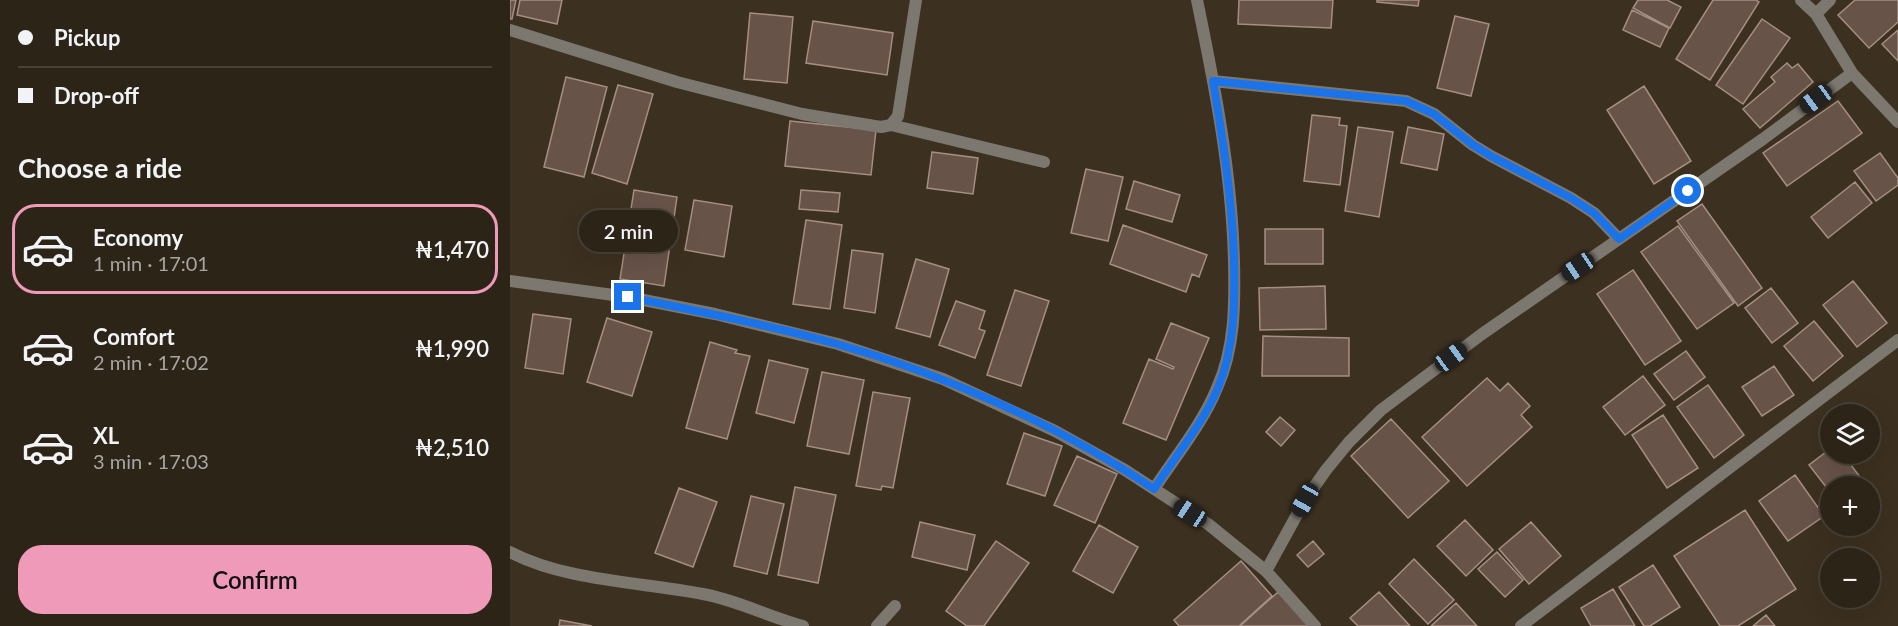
<!DOCTYPE html>
<meta charset="utf-8">
<style>
:root{--surface:#2d2418;--page:#393025;--text:#f1f3f6;--muted:#a7a4a2;--line:#484137;--accent:#ef9ab8}
body{margin:0;font-family:Lato,sans-serif;background:var(--page);color:var(--text);height:100vh;display:flex;flex-direction:column;font-size:22px;white-space:nowrap}
*{box-sizing:border-box;margin:0}
p{font-size:20px;color:var(--muted)}
.icon{flex:none;width:33px;height:33px;fill:none;stroke:currentColor;stroke-width:2;stroke-linecap:round;stroke-linejoin:round}
.map{position:relative;flex:1;overflow:hidden}
.panel{display:flex;flex-direction:column;background:var(--surface);width:510px}
.panel>*{flex:none}
.hud{display:grid;align-content:center;height:132px;padding:0 18px;background:var(--surface)}
.controls{position:absolute;left:1310px;top:404px;display:grid;gap:12px}
.controls a{display:grid;place-items:center;width:60px;height:60px;border-radius:50%;background:var(--surface);box-shadow:0 6px 24px #0002,0 0 0 2px var(--line);font-size:30px}
.end{position:absolute;width:27px;height:27px;margin:-14px;border:8px solid #1a73e8;background:#fff;box-shadow:0 0 0 3px #fff}
.from{border-radius:50%}
.bubble{position:absolute;height:42px;border-radius:21px;background:var(--surface);box-shadow:0 6px 24px #0002,0 0 0 2px var(--line);font-size:20px;font-weight:600;line-height:42px;text-align:center}
.car{position:absolute;width:18px;height:36px;margin:-18px -9px;border-radius:8px;box-shadow:0 0 4px 2px #0007;background:linear-gradient(#222 24%,#8ab4d8 0 40%,#222 0 76%,#8ab4d8 0 86%,#222 0)}
.hud b{display:flex;align-items:center;gap:21px;height:57px;font-size:22px}
.hud b+b{border-top:2px solid var(--line)}
.hud i{width:15px;height:15px;background:var(--text)}
ul{padding:0;list-style:none}
li{display:flex;align-items:center;gap:18px;height:90px;margin:0 12px 9px;padding:0 6px;border:3px solid transparent;border-radius:24px}
li div{flex:1}
li b{display:block;font-size:22px}
li em{font-style:normal;font-weight:600}
li.active{border-color:var(--accent)}
li>.icon{width:54px;height:54px;stroke-width:1.5}
h2{padding:0 18px;font-size:27px;line-height:72px}
.cta{display:flex;gap:12px;margin-top:auto;padding:12px 18px}
.cta a{flex:1;height:69px;border-radius:24px;background:var(--accent);color:#111;font-size:24px;font-weight:600;line-height:69px;text-align:center}
main{display:flex;flex:1;min-height:0}
.map>svg:first-child{display:block}
.building{fill:#685349;stroke:#a58e82;stroke-width:1.5}
.lines{fill:none;stroke-linecap:round;stroke-linejoin:round}
.minor{stroke:#7c786f;stroke-width:12}
.route{stroke:#1a73e8;stroke-width:8}
</style>
<main>
<section class="panel">
<div class="hud">
<b><i class="from"></i>Pickup</b>
<b><i></i>Drop-off</b>
</div>
<h2>Choose a ride</h2>
<ul>
<li class="active"><svg class="icon" aria-label="car" viewBox="0 0 24 24"><path d="M5 17H2v-5l4-1 3-4h7l3 4 3 1v5h-3M9 17h6M6 11h13"/><circle cx="7" cy="17" r="2"/><circle cx="17" cy="17" r="2"/></svg><div><b>Economy</b><p>1 min · 17:01</p></div><em>₦1,470</em></li>
<li><svg class="icon" aria-label="car" viewBox="0 0 24 24"><path d="M5 17H2v-5l4-1 3-4h7l3 4 3 1v5h-3M9 17h6M6 11h13"/><circle cx="7" cy="17" r="2"/><circle cx="17" cy="17" r="2"/></svg><div><b>Comfort</b><p>2 min · 17:02</p></div><em>₦1,990</em></li>
<li><svg class="icon" aria-label="car" viewBox="0 0 24 24"><path d="M5 17H2v-5l4-1 3-4h7l3 4 3 1v5h-3M9 17h6M6 11h13"/><circle cx="7" cy="17" r="2"/><circle cx="17" cy="17" r="2"/></svg><div><b>XL</b><p>3 min · 17:03</p></div><em>₦2,510</em></li>
</ul>
<div class="cta"><a>Confirm</a></div>
</section>
<div class="map">
<svg width="1388" height="626" viewBox="0 0 1388 626">
<rect width="100%" height="100%" fill="#3c3020"/>
<path class="building" d="M 0,0 L 6,0 L 2,19 L 0,19 Z
M 10,0 L 52,0 L 47,24 L 7,15 Z
M 729,0 L 823,0 L 821,28 L 728,24 Z
M 867,0 L 909,0 L 908,6 L 867,2 Z
M 1128,0 L 1157,0 L 1171,7 L 1160,28 L 1123,8 Z
M 1203,0 L 1246,0 L 1249,2 L 1200,80 L 1166,59 Z
M 1345,0 L 1388,0 L 1388,22 L 1359,48 L 1328,15 Z
M 1122,10 L 1159,28 L 1150,47 L 1113,30 Z
M 240,13 L 283,17 L 277,83 L 234,79 Z
M 945,16 L 979,24 L 961,96 L 927,88 Z
M 1252,19 L 1280,38 L 1233,104 L 1206,85 Z
M 303,21 L 383,33 L 377,75 L 296,63 Z
M 1388,30 L 1388,61 L 1372,44 Z
M 1277,63 L 1282,68 L 1288,64 L 1303,82 L 1250,128 L 1233,109 L 1265,82 L 1261,77 Z
M 56,77 L 97,87 L 74,177 L 34,167 Z
M 108,85 L 143,94 L 117,184 L 82,173 Z
M 1134,86 L 1181,161 L 1144,184 L 1097,110 Z
M 1328,101 L 1352,133 L 1277,186 L 1253,153 Z
M 802,115 L 830,118 L 829,125 L 837,126 L 830,185 L 794,181 Z
M 280,121 L 366,130 L 361,175 L 275,166 Z
M 848,127 L 883,132 L 869,217 L 835,211 Z
M 898,127 L 934,134 L 927,170 L 891,163 Z
M 422,152 L 468,158 L 463,194 L 417,188 Z
M 1370,153 L 1388,178 L 1388,185 L 1366,201 L 1344,171 Z
M 576,169 L 613,177 L 598,241 L 561,233 Z
M 624,181 L 670,195 L 662,222 L 616,209 Z
M 1345,182 L 1362,203 L 1318,238 L 1301,217 Z
M 124,190 L 167,197 L 154,286 L 110,279 Z
M 291,190 L 330,193 L 328,212 L 289,209 Z
M 184,200 L 222,206 L 214,257 L 175,250 Z
M 1192,204 L 1252,288 L 1228,306 L 1167,221 Z
M 296,220 L 332,225 L 320,309 L 283,304 Z
M 613,225 L 697,255 L 689,277 L 682,274 L 676,292 L 600,264 Z
M 1168,226 L 1224,303 L 1187,329 L 1131,252 Z
M 755,229 L 813,229 L 813,264 L 755,264 Z
M 342,250 L 373,254 L 365,313 L 334,308 Z
M 406,259 L 439,269 L 420,337 L 386,328 Z
M 1123,270 L 1171,341 L 1135,365 L 1087,294 Z
M 1343,281 L 1377,323 L 1347,347 L 1313,305 Z
M 815,286 L 816,329 L 750,330 L 749,288 Z
M 1261,288 L 1288,323 L 1262,343 L 1235,308 Z
M 505,290 L 539,301 L 511,386 L 477,375 Z
M 446,301 L 475,311 L 469,329 L 475,331 L 465,358 L 429,345 Z
M 23,314 L 61,319 L 53,374 L 15,368 Z
M 97,318 L 142,332 L 122,396 L 77,382 Z
M 1304,321 L 1333,356 L 1303,381 L 1274,346 Z
M 661,323 L 699,338 L 656,440 L 613,423 L 639,359 L 663,369 L 664,367 L 646,359 Z
M 753,336 L 839,338 L 839,376 L 752,376 Z
M 200,342 L 227,350 L 225,353 L 240,356 L 217,439 L 176,428 Z
M 1176,351 L 1195,377 L 1164,400 L 1144,374 Z
M 259,360 L 298,369 L 284,423 L 246,413 Z
M 1264,366 L 1284,395 L 1252,416 L 1232,387 Z
M 312,372 L 354,380 L 339,454 L 297,446 Z
M 1133,376 L 1155,405 L 1115,435 L 1093,407 Z
M 977,378 L 990,391 L 998,383 L 1020,406 L 1011,415 L 1022,427 L 957,486 L 912,437 Z
M 1198,385 L 1234,435 L 1204,458 L 1167,407 Z
M 363,392 L 400,398 L 383,488 L 372,486 L 371,490 L 346,486 Z
M 1153,415 L 1188,468 L 1157,488 L 1122,435 Z
M 770,417 L 785,430 L 771,446 L 756,432 Z
M 881,419 L 939,481 L 898,518 L 841,456 Z
M 514,433 L 552,446 L 535,496 L 497,484 Z
M 1320,449 L 1320,453 L 1332,453 L 1356,485 L 1320,486 L 1320,492 L 1299,465 Z
M 567,456 L 607,474 L 585,523 L 544,505 Z
M 1285,475 L 1314,516 L 1278,541 L 1249,501 Z
M 285,487 L 326,495 L 308,583 L 268,575 Z
M 169,488 L 207,502 L 183,567 L 145,553 Z
M 241,496 L 274,504 L 257,574 L 224,566 Z
M 1235,510 L 1286,589 L 1228,626 L 1210,626 L 1164,556 Z
M 955,520 L 983,550 L 956,576 L 927,546 Z
M 410,522 L 465,535 L 457,570 L 402,557 Z
M 1021,522 L 1051,556 L 1019,584 L 989,549 Z
M 589,525 L 628,547 L 603,593 L 563,571 Z
M 486,541 L 519,563 L 474,626 L 457,626 L 436,611 Z
M 803,541 L 814,554 L 798,567 L 787,555 Z
M 987,552 L 1013,580 L 995,597 L 968,569 Z
M 904,559 L 944,600 L 918,624 L 879,584 Z
M 731,561 L 762,596 L 729,626 L 669,626 L 664,620 Z
M 1143,565 L 1170,607 L 1140,626 L 1134,626 L 1109,587 Z
M 1103,589 L 1125,626 L 1081,626 L 1071,608 Z
M 768,592 L 799,626 L 730,626 Z
M 869,592 L 900,626 L 848,626 L 840,618 Z
M 946,603 L 967,626 L 921,626 Z
M 1256,615 L 1265,626 L 1243,626 Z
M 50,620 L 82,626 L 49,626 Z"/>
<g class="lines">
<path class="minor" d="M 1291,0 L 1306,14 L 1342,73 L 1388,122
M 1306,14 L 1320,0
M 0,30 L 167,82 L 292,114 L 371,127 L 381,125 L 388,116 L 406,0
M 703,81 L 896,101 L 924,114 L 963,145 L 981,156 L 1061,198 L 1084,213 L 1109,239
M 381,125 L 534,162
M 0,281 L 118,297 L 205,314 L 328,344 L 433,379 L 545,431 L 615,470 L 698,524 L 756,571 L 805,626
M 644,489 C 665,457 693,423 707,388 C 725,348 725,305 724,262 C 722,174 705,87 687,0
M 0,552 C 55,581 131,582 193,594 C 227,600 259,617 293,626
M 756,571 L 795,500 L 816,470 L 839,442 L 871,410 L 972,334 L 1253,139 L 1342,73
M 367,626 L 385,606
M 1011,626 L 1388,340"/>
</g>
<g class="lines">
<path class="route" d="M 118,297 C 188,311 258,325 327,344 C 434,374 552,427 644,489 C 665,457 693,423 708,388 C 725,347 725,302 724,258 C 722,198 713,140 703,81 L 896,101 L 924,114 L 963,145 L 981,156 L 1061,198 L 1084,213 L 1109,239 L 1178,191"/>
</g>
</svg>
<div class="controls">
<a><svg class="icon" aria-label="layers" viewBox="0 0 24 24"><path d="M12 4l9 5-9 5-9-5zM3 14l9 5 9-5"/></svg></a>
<a>+</a>
<a>−</a>
</div>
<i class="end from" style="left:1178px;top:191px"></i>
<i class="end" style="left:118px;top:297px"></i>
<div class="bubble" style="left:69px;top:210px;width:99px">2 min</div>
<i class="car" style="left:1306px;top:99px;rotate:234deg"></i>
<i class="car" style="left:1068px;top:267px;rotate:236deg"></i>
<i class="car" style="left:941px;top:357px;rotate:54deg"></i>
<i class="car" style="left:795px;top:500px;rotate:209deg"></i>
<i class="car" style="left:680px;top:513px;rotate:303deg"></i>
</div>
</main>
